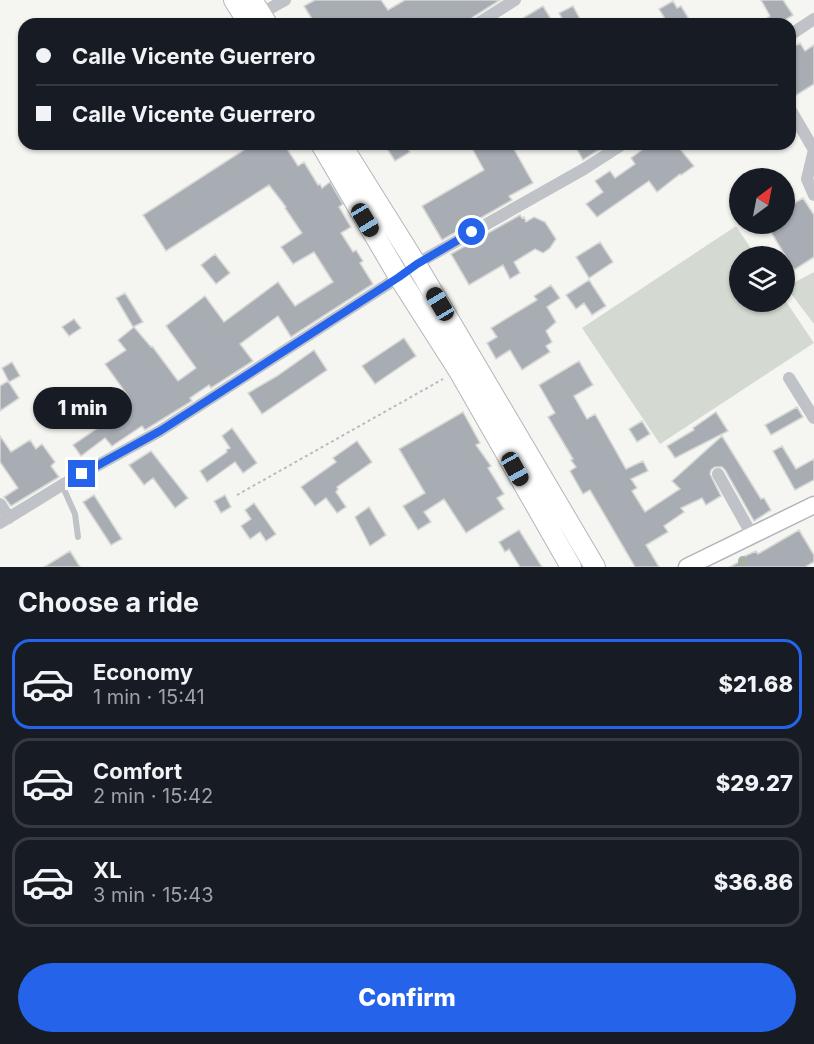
<!DOCTYPE html>
<meta charset="utf-8">
<style>
:root{--surface:#171b24;--page:#20242c;--text:#f1f3f6;--muted:#9ea1a6;--line:#363941;--accent:#2563eb}
body{margin:0;font-family:Inter,sans-serif;background:var(--page);color:var(--text);height:100vh;display:flex;flex-direction:column;font-size:22px;white-space:nowrap}
*{box-sizing:border-box;margin:0}
p{font-size:20px;color:var(--muted)}
.icon{flex:none;width:33px;height:33px;fill:none;stroke:currentColor;stroke-width:2;stroke-linecap:round;stroke-linejoin:round}
.map{position:relative;height:567px;overflow:hidden}
.sheet{display:flex;flex-direction:column;background:var(--surface);flex:1}
.sheet>*{flex:none}
.top-card{position:absolute;left:18px;top:18px;width:778px;height:132px;border-radius:18px;box-shadow:0 2px 4px #0004;display:grid;align-content:center;height:132px;padding:0 18px;background:var(--surface)}
.needle{width:39px;rotate:32deg}
.tools{position:absolute;left:729px;top:168px;display:grid;gap:12px}
.tools a{display:grid;place-items:center;width:66px;height:66px;border-radius:50%;background:var(--surface);box-shadow:0 2px 4px #0004;font-size:30px}
.end{position:absolute;width:27px;height:27px;margin:-14px;border:8px solid #2563eb;background:#fff;box-shadow:0 0 0 3px #fff}
.from{border-radius:50%}
.bubble{position:absolute;height:42px;border-radius:21px;background:var(--surface);box-shadow:0 2px 4px #0004;font-size:20px;font-weight:800;line-height:42px;text-align:center}
.car{position:absolute;width:18px;height:36px;margin:-18px -9px;border-radius:8px;box-shadow:0 0 4px 2px #0007;background:linear-gradient(#222 24%,#8ab4d8 0 40%,#222 0 76%,#8ab4d8 0 86%,#222 0)}
.top-card b{display:flex;align-items:center;gap:21px;height:57px;font-size:22px}
.top-card b+b{border-top:2px solid var(--line)}
.top-card i{width:15px;height:15px;background:var(--text)}
ul{padding:0;list-style:none}
li{display:flex;align-items:center;gap:18px;height:90px;margin:0 12px 9px;padding:0 6px;border:3px solid var(--line);border-radius:18px}
li div{flex:1}
li b{display:block;font-size:22px}
li em{font-style:normal;font-weight:800}
li.selected{border-color:var(--accent)}
li>.icon{width:54px;height:54px;stroke-width:1.5}
h2{padding:0 18px;font-size:27px;line-height:72px}
.action{display:flex;gap:12px;margin-top:auto;padding:12px 18px}
.action a{flex:1;height:69px;border-radius:36px;background:var(--accent);color:#fff;font-size:24px;font-weight:800;line-height:69px;text-align:center}
.map>svg:first-child{display:block}
.green{fill:#d4dad2}
.building{fill:#a7adb3;stroke:#d7d7d5;stroke-width:1.5}
.lines{fill:none;stroke-linecap:round;stroke-linejoin:round}
.secondary-casing{stroke:#b2b6ba;stroke-width:19}
.primary-casing{stroke:#b3b6ba;stroke-width:22}
.path{stroke:#b9bbbe;stroke-width:2;stroke-dasharray:3 3;stroke-linecap:butt}
.lane{stroke:#bfc2c6;stroke-width:6}
.street{stroke:#bfc2c6;stroke-width:12}
.secondary{stroke:#fff;stroke-width:16}
.primary{stroke:#fff;stroke-width:20}
.tree{fill:#a7b0a4}
.route{stroke:#2563eb;stroke-width:8}
</style>
<div class="map">
<svg width="814" height="567" viewBox="0 0 814 567">
<rect width="100%" height="100%" fill="#f5f5f2"/>
<path class="green" d="M 736,226 L 756,256 L 740,256 L 740,302 L 784,302 L 785,300 L 814,343 L 660,444 L 582,328 Z
M 814,272 L 814,324 L 786,287 Z"/>
<path class="building" d="M 315,0 L 381,0 L 388,10 L 405,0 L 500,0 L 473,17 L 465,24 L 315,24 L 304,6 Z
M 761,0 L 783,0 L 793,15 L 779,24 L 758,24 L 770,16 Z
M 673,1 L 677,8 L 681,6 L 692,24 L 668,24 L 659,9 Z
M 543,6 L 554,24 L 513,24 Z
M 573,6 L 580,19 L 571,24 L 565,24 L 559,13 Z
M 800,43 L 805,51 L 814,45 L 814,84 L 790,99 L 790,49 Z
M 253,144 L 284,144 L 298,166 L 304,162 L 318,185 L 320,184 L 322,188 L 330,182 L 343,204 L 339,207 L 351,227 L 341,233 L 353,252 L 356,250 L 363,261 L 360,263 L 373,284 L 291,337 L 278,316 L 240,344 L 253,361 L 211,388 L 209,385 L 190,398 L 192,401 L 145,430 L 142,426 L 112,446 L 105,438 L 81,456 L 73,445 L 108,421 L 112,426 L 131,411 L 123,399 L 128,396 L 105,364 L 126,350 L 118,340 L 134,327 L 151,347 L 152,346 L 178,381 L 196,368 L 166,326 L 205,296 L 224,322 L 278,282 L 295,306 L 333,282 L 314,252 L 293,264 L 281,247 L 302,233 L 285,208 L 286,207 L 269,185 L 166,251 L 143,215 Z
M 384,144 L 405,144 L 410,152 L 395,161 Z
M 476,144 L 511,144 L 533,183 L 509,196 L 512,200 L 442,240 L 422,206 L 484,170 L 473,150 L 478,147 Z
M 574,144 L 608,144 L 583,160 Z
M 650,144 L 676,144 L 694,166 L 681,175 L 680,174 L 657,192 L 649,181 L 597,217 L 586,204 L 603,192 L 595,181 L 610,171 L 615,178 L 635,164 L 631,158 Z
M 803,198 L 814,215 L 814,257 L 794,270 L 766,224 L 784,224 L 784,209 Z
M 520,215 L 522,218 L 524,217 L 526,222 L 534,217 L 545,222 L 556,239 L 550,248 L 543,253 L 535,249 L 514,262 L 520,273 L 510,279 L 503,265 L 469,285 L 451,254 Z
M 600,242 L 613,262 L 589,278 L 576,257 Z
M 215,254 L 230,273 L 216,284 L 201,265 Z
M 589,280 L 606,306 L 592,315 L 584,303 L 576,309 L 566,295 Z
M 551,285 L 560,298 L 547,307 L 556,322 L 546,331 L 552,342 L 546,346 L 550,352 L 522,370 L 510,350 L 496,359 L 487,343 L 497,337 L 491,328 L 537,300 L 534,296 Z
M 125,293 L 143,322 L 133,327 L 116,298 Z
M 74,319 L 81,328 L 69,336 L 62,327 Z
M 404,338 L 416,356 L 375,384 L 362,366 Z
M 314,350 L 327,370 L 262,414 L 248,393 L 277,376 Z
M 579,361 L 593,385 L 574,396 L 587,419 L 595,414 L 626,469 L 643,461 L 648,471 L 631,479 L 637,488 L 632,491 L 645,512 L 680,489 L 672,481 L 722,436 L 761,499 L 764,498 L 771,510 L 754,521 L 725,470 L 722,467 L 715,467 L 711,470 L 710,474 L 721,496 L 706,505 L 702,498 L 681,508 L 684,512 L 664,526 L 668,532 L 646,545 L 659,567 L 635,567 L 590,490 L 583,494 L 570,471 L 576,467 L 571,460 L 573,459 L 548,417 L 555,413 L 539,385 Z
M 12,362 L 20,376 L 9,382 L 2,368 Z
M 8,381 L 19,398 L 0,411 L 0,386 Z
M 797,407 L 803,417 L 771,435 L 765,425 Z
M 463,412 L 480,443 L 476,445 L 491,466 L 488,468 L 504,494 L 497,498 L 504,509 L 466,533 L 444,499 L 424,512 L 431,522 L 418,530 L 403,506 L 425,493 L 399,449 Z
M 716,412 L 728,431 L 675,458 L 667,446 L 694,430 L 693,428 Z
M 642,421 L 650,434 L 637,442 L 629,429 Z
M 232,428 L 257,463 L 243,473 L 235,462 L 207,482 L 200,471 L 227,452 L 226,450 L 230,448 L 222,436 Z
M 0,436 L 11,452 L 30,440 L 36,449 L 42,444 L 55,462 L 51,466 L 59,477 L 11,506 L 4,497 L 18,488 L 0,462 Z
M 357,441 L 372,462 L 337,487 L 338,489 L 336,492 L 346,507 L 337,513 L 326,498 L 315,506 L 301,487 L 336,462 L 333,458 Z
M 782,446 L 796,469 L 814,459 L 814,480 L 795,490 L 773,451 Z
M 151,451 L 188,498 L 175,508 L 153,478 L 144,485 L 129,465 Z
M 94,495 L 122,539 L 111,545 L 83,502 Z
M 225,495 L 231,507 L 221,513 L 214,501 Z
M 254,503 L 276,534 L 266,541 L 260,532 L 250,539 L 241,526 L 251,519 L 245,510 Z
M 369,507 L 386,535 L 370,546 L 355,517 Z
M 519,530 L 542,567 L 520,567 L 509,549 L 505,552 L 499,542 Z
M 799,530 L 814,555 L 814,562 L 805,567 L 730,567 L 746,558 L 745,556 L 756,551 L 758,554 Z
M 70,551 L 80,567 L 44,567 Z"/>
<g class="lines">
<defs>
<path id="secondary" d="M 687,567 L 814,505"/>
<path id="primary" d="M 234,0 L 249,24
M 252,0 L 267,24
M 321,144 L 399,277 L 459,371 L 571,567
M 341,144 L 416,264 L 595,567"/>
</defs>
<use href="#secondary" class="secondary-casing"/>
<use href="#primary" class="primary-casing"/>
<path class="path" d="M 237,495 L 443,379"/>
<path class="lane" d="M 62,485 L 75,514 L 78,537"/>
<path class="street" d="M 260,14 L 285,0
M 477,24 L 515,0
M 790,35 L 814,19
M 790,109 L 814,150 L 807,179 L 814,195
M 789,378 L 814,418
M 718,474 L 752,535
M 0,504 L 9,518
M 0,523 L 62,485 L 160,431 L 399,277 L 416,264 L 584,169 L 623,144"/>
<use href="#secondary" class="secondary"/>
<use href="#primary" class="primary"/>
</g>
<circle class="tree" cx="743" cy="561" r="5"/>
<g class="lines">
<path class="route" d="M 82,474 L 160,431 L 399,277 L 417,264 L 472,232"/>
</g>
</svg>
<div class="tools">
<a><svg class="needle" viewBox="-14 -14 28 28"><path d="M0-13l5 13h-10z" fill="#e53935"/><path d="M0 13l5-13h-10z" fill="#9ea1a6"/></svg></a>
<a><svg class="icon" aria-label="layers" viewBox="0 0 24 24"><path d="M12 4l9 5-9 5-9-5zM3 14l9 5 9-5"/></svg></a>
</div>
<i class="end from" style="left:472px;top:232px"></i>
<i class="end" style="left:82px;top:474px"></i>
<div class="bubble" style="left:33px;top:387px;width:99px">1 min</div>
<i class="car" style="left:365px;top:220px;rotate:149deg"></i>
<i class="car" style="left:440px;top:304px;rotate:329deg"></i>
<i class="car" style="left:515px;top:469px;rotate:151deg"></i>
<div class="top-card">
<b><i class="from"></i>Calle Vicente Guerrero</b>
<b><i></i>Calle Vicente Guerrero</b>
</div>
</div>
<section class="sheet">
<h2>Choose a ride</h2>
<ul>
<li class="selected"><svg class="icon" aria-label="car" viewBox="0 0 24 24"><path d="M5 17H2v-5l4-1 3-4h7l3 4 3 1v5h-3M9 17h6M6 11h13"/><circle cx="7" cy="17" r="2"/><circle cx="17" cy="17" r="2"/></svg><div><b>Economy</b><p>1 min · 15:41</p></div><em>$21.68</em></li>
<li><svg class="icon" aria-label="car" viewBox="0 0 24 24"><path d="M5 17H2v-5l4-1 3-4h7l3 4 3 1v5h-3M9 17h6M6 11h13"/><circle cx="7" cy="17" r="2"/><circle cx="17" cy="17" r="2"/></svg><div><b>Comfort</b><p>2 min · 15:42</p></div><em>$29.27</em></li>
<li><svg class="icon" aria-label="car" viewBox="0 0 24 24"><path d="M5 17H2v-5l4-1 3-4h7l3 4 3 1v5h-3M9 17h6M6 11h13"/><circle cx="7" cy="17" r="2"/><circle cx="17" cy="17" r="2"/></svg><div><b>XL</b><p>3 min · 15:43</p></div><em>$36.86</em></li>
</ul>
<div class="action"><a>Confirm</a></div>
</section>
